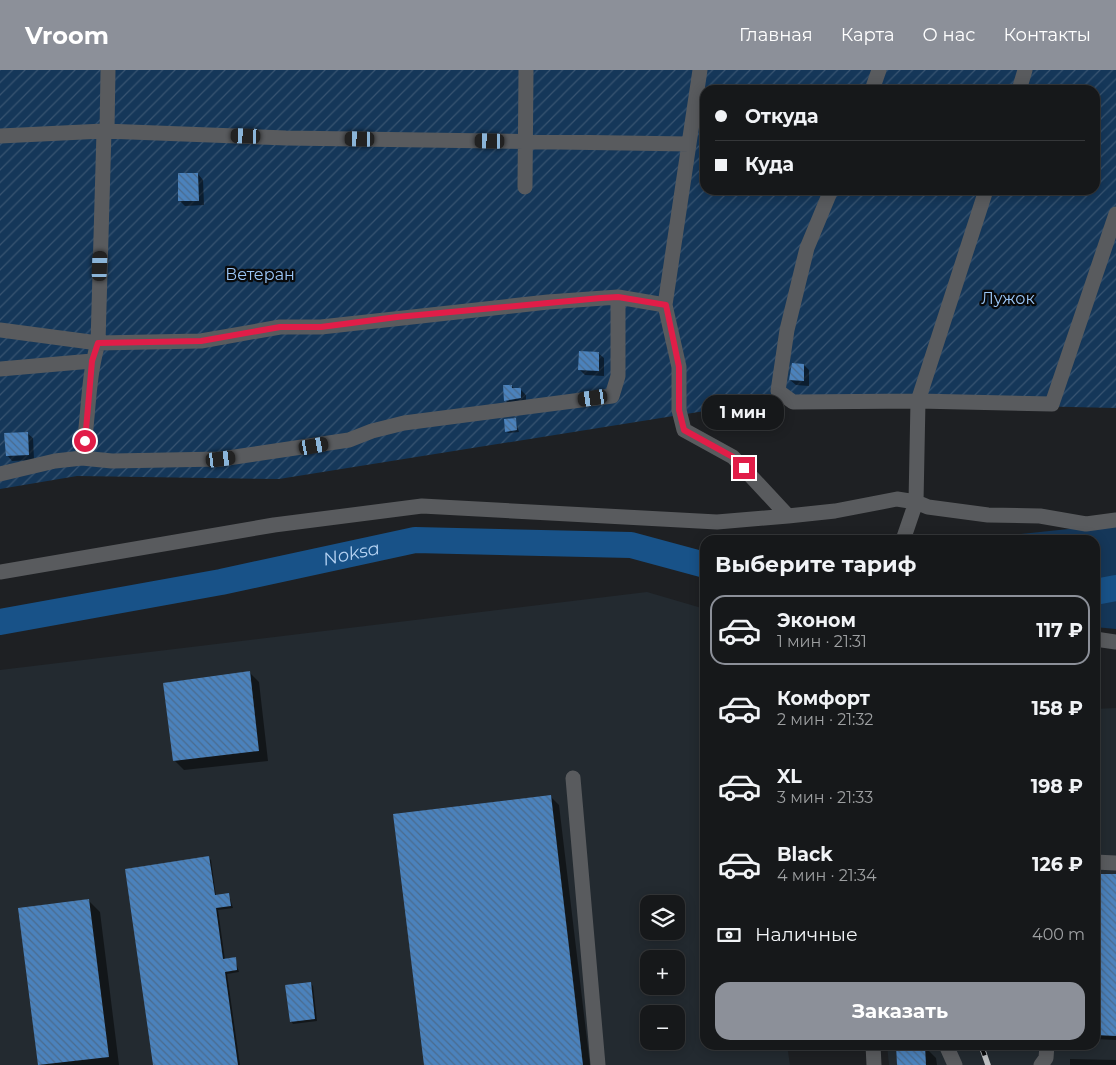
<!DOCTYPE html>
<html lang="ru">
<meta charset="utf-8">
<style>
:root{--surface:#16181a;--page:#232527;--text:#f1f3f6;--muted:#9ea0a2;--line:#353739;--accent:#8c9099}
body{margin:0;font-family:Montserrat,sans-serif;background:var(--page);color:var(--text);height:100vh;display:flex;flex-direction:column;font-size:19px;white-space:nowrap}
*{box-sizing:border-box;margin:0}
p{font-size:16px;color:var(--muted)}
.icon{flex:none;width:28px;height:28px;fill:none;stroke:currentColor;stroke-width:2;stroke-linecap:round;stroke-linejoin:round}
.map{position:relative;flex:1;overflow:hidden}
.sheet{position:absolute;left:700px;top:465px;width:400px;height:515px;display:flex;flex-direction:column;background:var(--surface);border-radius:15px;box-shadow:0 2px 12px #0003,0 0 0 1px var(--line)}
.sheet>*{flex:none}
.banner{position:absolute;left:700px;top:15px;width:400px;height:110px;border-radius:15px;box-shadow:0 2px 12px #0003,0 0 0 1px var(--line);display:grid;align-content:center;height:110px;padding:0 15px;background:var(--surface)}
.tools{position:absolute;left:640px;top:825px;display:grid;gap:10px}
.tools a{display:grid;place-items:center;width:45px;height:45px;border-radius:10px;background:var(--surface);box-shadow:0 2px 12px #0003,0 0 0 1px var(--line);font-size:25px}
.end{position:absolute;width:22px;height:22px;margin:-11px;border:6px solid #e11d48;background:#fff;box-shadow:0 0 0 2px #fff}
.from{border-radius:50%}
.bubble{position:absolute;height:35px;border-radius:15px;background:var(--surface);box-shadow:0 2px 12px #0003,0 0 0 1px var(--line);font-size:16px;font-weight:700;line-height:35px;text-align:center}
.car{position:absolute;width:15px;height:30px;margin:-15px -8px;border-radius:6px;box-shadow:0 0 4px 1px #0007;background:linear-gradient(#222 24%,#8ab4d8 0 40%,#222 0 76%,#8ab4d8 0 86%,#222 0)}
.banner b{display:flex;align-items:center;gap:18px;height:48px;font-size:19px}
.banner b+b{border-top:1px solid var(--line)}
.banner i{width:12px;height:12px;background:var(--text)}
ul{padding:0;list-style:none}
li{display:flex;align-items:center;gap:15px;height:70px;margin:0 10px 8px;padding:0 5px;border:2px solid transparent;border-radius:15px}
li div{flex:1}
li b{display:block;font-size:19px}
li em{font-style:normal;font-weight:700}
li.active{border-color:var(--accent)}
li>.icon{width:45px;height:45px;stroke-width:1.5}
h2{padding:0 15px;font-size:22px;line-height:60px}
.pay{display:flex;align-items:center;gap:12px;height:55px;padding:0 15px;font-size:19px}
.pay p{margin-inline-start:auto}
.action{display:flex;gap:10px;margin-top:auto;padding:10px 15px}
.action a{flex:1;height:58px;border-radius:15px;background:var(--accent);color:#fff;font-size:20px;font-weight:700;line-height:58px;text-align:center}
header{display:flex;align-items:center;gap:30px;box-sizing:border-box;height:70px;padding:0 25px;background:var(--accent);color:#fff}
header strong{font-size:24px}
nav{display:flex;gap:28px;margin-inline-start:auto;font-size:18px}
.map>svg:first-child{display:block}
.built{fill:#232a30;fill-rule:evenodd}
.grass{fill:#153759}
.garden{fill:url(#garden-furrows);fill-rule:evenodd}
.shadow{fill:#0007}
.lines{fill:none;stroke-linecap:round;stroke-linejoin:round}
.river{stroke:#185288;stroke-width:26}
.building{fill:url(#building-back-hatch)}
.minor{stroke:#595b5e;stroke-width:15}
.rail-casing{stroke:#bec0c2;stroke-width:5.5}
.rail{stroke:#090a0b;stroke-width:4;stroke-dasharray:11;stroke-linecap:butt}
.route{stroke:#e11d48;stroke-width:6}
.labels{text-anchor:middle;stroke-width:4.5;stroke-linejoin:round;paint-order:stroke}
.park-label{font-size:16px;fill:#9cc7f7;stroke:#090a0b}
.water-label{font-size:18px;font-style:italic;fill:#b4d1f1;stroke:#090a0b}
</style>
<header>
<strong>Vroom</strong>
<nav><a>Главная</a><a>Карта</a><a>О нас</a><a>Контакты</a></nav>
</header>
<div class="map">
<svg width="1116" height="995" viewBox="0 0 1116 995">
<defs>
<pattern id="garden-furrows" width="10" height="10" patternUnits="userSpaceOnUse" patternTransform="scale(1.25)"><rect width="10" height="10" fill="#153759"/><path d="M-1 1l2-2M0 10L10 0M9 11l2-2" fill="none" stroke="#385471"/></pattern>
<pattern id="building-back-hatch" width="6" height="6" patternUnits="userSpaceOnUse" patternTransform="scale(1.25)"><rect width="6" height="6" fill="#4b82bc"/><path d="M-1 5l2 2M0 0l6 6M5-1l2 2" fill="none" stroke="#4a6b8e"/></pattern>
</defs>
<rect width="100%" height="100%" fill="#1e2023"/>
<path class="built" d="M 647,522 L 705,539 L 705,975 L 787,975 L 790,995 L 0,995 L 0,600 ZM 649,834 L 676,834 L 676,861 L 649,861 ZM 649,889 L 676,889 L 676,916 L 649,916 ZM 649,944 L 676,944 L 676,971 L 649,971 Z
M 1116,638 L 1116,995 L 889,995 L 887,975 L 1095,975 L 1095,639 Z"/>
<path class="grass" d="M 1116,454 L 1116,559 L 1095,557 L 1095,470 L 965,470 Z"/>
<path class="garden" d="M 0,0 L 1116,0 L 1116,338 L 773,330 L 279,409 L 77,406 L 0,419 ZM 705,20 L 1095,20 L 1095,120 L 705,120 Z"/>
<path class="shadow" d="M 949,17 L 962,20 L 948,20 Z
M 198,104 L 203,110 L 204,135 L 185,136 L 179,130 Z
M 761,120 L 777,120 L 776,126 L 763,124 Z
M 598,283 L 604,288 L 604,306 L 585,305 L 580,300 Z
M 804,295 L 809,300 L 809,316 L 796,315 L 790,310 Z
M 512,316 L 515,320 L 520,319 L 526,325 L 526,333 L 510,335 L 505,330 Z
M 515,349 L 519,362 L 508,363 L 506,361 Z
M 27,363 L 33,368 L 34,390 L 12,391 L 7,385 Z
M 249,602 L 259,612 L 268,691 L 184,700 L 174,690 Z
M 550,726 L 559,735 L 590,995 L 425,995 Z
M 209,788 L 211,790 L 216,826 L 229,825 L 233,838 L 218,840 L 225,890 L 235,889 L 239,902 L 227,904 L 240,995 L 154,995 Z
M 1095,804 L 1116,805 L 1116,970 L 1095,969 Z
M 89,831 L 100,842 L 119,995 L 39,995 L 20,840 Z
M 311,914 L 313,916 L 317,951 L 293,954 L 291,951 Z
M 897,975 L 925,977 L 936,988 L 937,995 L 898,995 Z
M 1070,989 L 1116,990 L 1116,995 L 1070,995 Z"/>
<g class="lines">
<g class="river">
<path d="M 1095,522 L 1116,518"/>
<path id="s1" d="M 0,552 L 221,512 L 415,470 L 631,475 L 705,495"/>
</g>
</g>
<path class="building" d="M 178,103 L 198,103 L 199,131 L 178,131 Z
M 579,281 L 599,282 L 599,301 L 578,300 Z
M 792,293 L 804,294 L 804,311 L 789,310 Z
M 503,315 L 512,315 L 512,318 L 521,318 L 521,328 L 504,331 Z
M 516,348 L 517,360 L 505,362 L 504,349 Z
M 28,362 L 29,385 L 6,386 L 4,363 Z
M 250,601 L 259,681 L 173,691 L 163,613 Z
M 551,725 L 583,995 L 424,995 L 393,744 Z
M 209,786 L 215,825 L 229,823 L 231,836 L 216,838 L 223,889 L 236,887 L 237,900 L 225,902 L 238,995 L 153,995 L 125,799 Z
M 1095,804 L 1116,804 L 1116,966 L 1095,965 Z
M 89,829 L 109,987 L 38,995 L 18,838 Z
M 311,912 L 315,949 L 290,952 L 285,915 Z
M 896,975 L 925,976 L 926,995 L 897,995 Z"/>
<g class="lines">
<path class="minor" d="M 700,0 L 665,235 L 679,297 L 679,340 L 684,360 L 733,387 L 788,446 L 835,441 L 897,429 L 916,432 L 918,331 L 986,120
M 872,20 L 879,0
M 1019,20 L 1025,0
M 107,61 L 108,0
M 0,66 L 104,61 L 286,68 L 689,74
M 525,117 L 526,0
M 831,120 L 807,178 L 787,260 L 778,321 L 793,332 L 918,331 L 1052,334 L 1116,144
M 0,260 L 98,273 L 201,271 L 280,257 L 321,257 L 548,232 L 618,227 L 665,235
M 0,299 L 92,291
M 82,388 L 112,391 L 221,389 L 349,370 L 372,361 L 404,353 L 612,326 L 618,306 L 618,227
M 0,404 L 55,391 L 82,388 C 89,350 87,310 98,273 L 104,61
M 903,470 L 916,432 L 928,437 L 988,445 L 1040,446 L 1086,454 L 1116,450
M 0,502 L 274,455 L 422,436 L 717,452 L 788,446
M 1095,569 L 1116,572
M 573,708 L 598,995
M 1095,792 L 1116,793
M 873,975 L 874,995
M 946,975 L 955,995
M 1041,995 L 1046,988 L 1047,975"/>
<defs>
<path id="rail" d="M 981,975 L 988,995"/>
</defs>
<use href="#rail" class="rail-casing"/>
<use href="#rail" class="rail"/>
</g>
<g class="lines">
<path class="route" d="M 85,371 L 92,291 L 98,273 L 201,271 L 280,257 L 321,257 L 397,247 L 601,228 L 618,227 L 666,235 L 679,297 L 679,340 L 684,360 L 733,387 L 744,398"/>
</g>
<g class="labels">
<g class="park-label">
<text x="260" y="210">Ветеран</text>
<text x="1008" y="234">Лужок</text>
</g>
<g class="water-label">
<text dy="6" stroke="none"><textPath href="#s1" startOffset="358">Noksa</textPath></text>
</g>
</g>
</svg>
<div class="tools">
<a><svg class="icon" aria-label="layers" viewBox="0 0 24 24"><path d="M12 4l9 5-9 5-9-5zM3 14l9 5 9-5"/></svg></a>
<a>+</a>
<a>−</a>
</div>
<i class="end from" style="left:85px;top:371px"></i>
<i class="end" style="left:744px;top:398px"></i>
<div class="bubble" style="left:702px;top:325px;width:82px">1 мин</div>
<i class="car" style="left:246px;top:66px;rotate:272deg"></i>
<i class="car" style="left:360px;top:69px;rotate:271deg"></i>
<i class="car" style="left:490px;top:71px;rotate:271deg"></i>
<i class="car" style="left:100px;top:196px;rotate:2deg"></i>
<i class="car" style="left:593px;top:328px;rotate:262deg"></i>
<i class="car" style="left:314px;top:376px;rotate:80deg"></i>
<i class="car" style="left:221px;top:389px;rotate:83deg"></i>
<div class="banner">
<b><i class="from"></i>Откуда</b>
<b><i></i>Куда</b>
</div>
<section class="sheet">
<h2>Выберите тариф</h2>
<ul>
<li class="active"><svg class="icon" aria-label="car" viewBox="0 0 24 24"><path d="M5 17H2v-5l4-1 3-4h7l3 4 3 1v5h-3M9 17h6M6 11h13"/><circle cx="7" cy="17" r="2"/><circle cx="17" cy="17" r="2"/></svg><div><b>Эконом</b><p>1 мин · 21:31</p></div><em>117 ₽</em></li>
<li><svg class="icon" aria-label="car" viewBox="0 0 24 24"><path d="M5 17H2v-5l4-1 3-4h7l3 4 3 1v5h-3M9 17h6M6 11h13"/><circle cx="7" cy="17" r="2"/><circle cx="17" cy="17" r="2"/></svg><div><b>Комфорт</b><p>2 мин · 21:32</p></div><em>158 ₽</em></li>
<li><svg class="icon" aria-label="car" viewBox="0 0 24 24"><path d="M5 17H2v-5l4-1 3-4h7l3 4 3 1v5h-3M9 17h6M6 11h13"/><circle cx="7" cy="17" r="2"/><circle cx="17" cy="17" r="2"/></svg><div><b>XL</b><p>3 мин · 21:33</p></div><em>198 ₽</em></li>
<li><svg class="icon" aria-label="car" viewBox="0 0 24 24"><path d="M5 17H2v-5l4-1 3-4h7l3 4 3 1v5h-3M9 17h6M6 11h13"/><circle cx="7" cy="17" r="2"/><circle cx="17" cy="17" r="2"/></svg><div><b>Black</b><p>4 мин · 21:34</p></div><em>126 ₽</em></li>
</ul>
<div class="pay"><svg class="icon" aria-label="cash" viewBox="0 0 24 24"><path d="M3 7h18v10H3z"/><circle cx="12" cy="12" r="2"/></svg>Наличные<p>400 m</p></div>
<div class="action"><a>Заказать</a></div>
</section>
</div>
